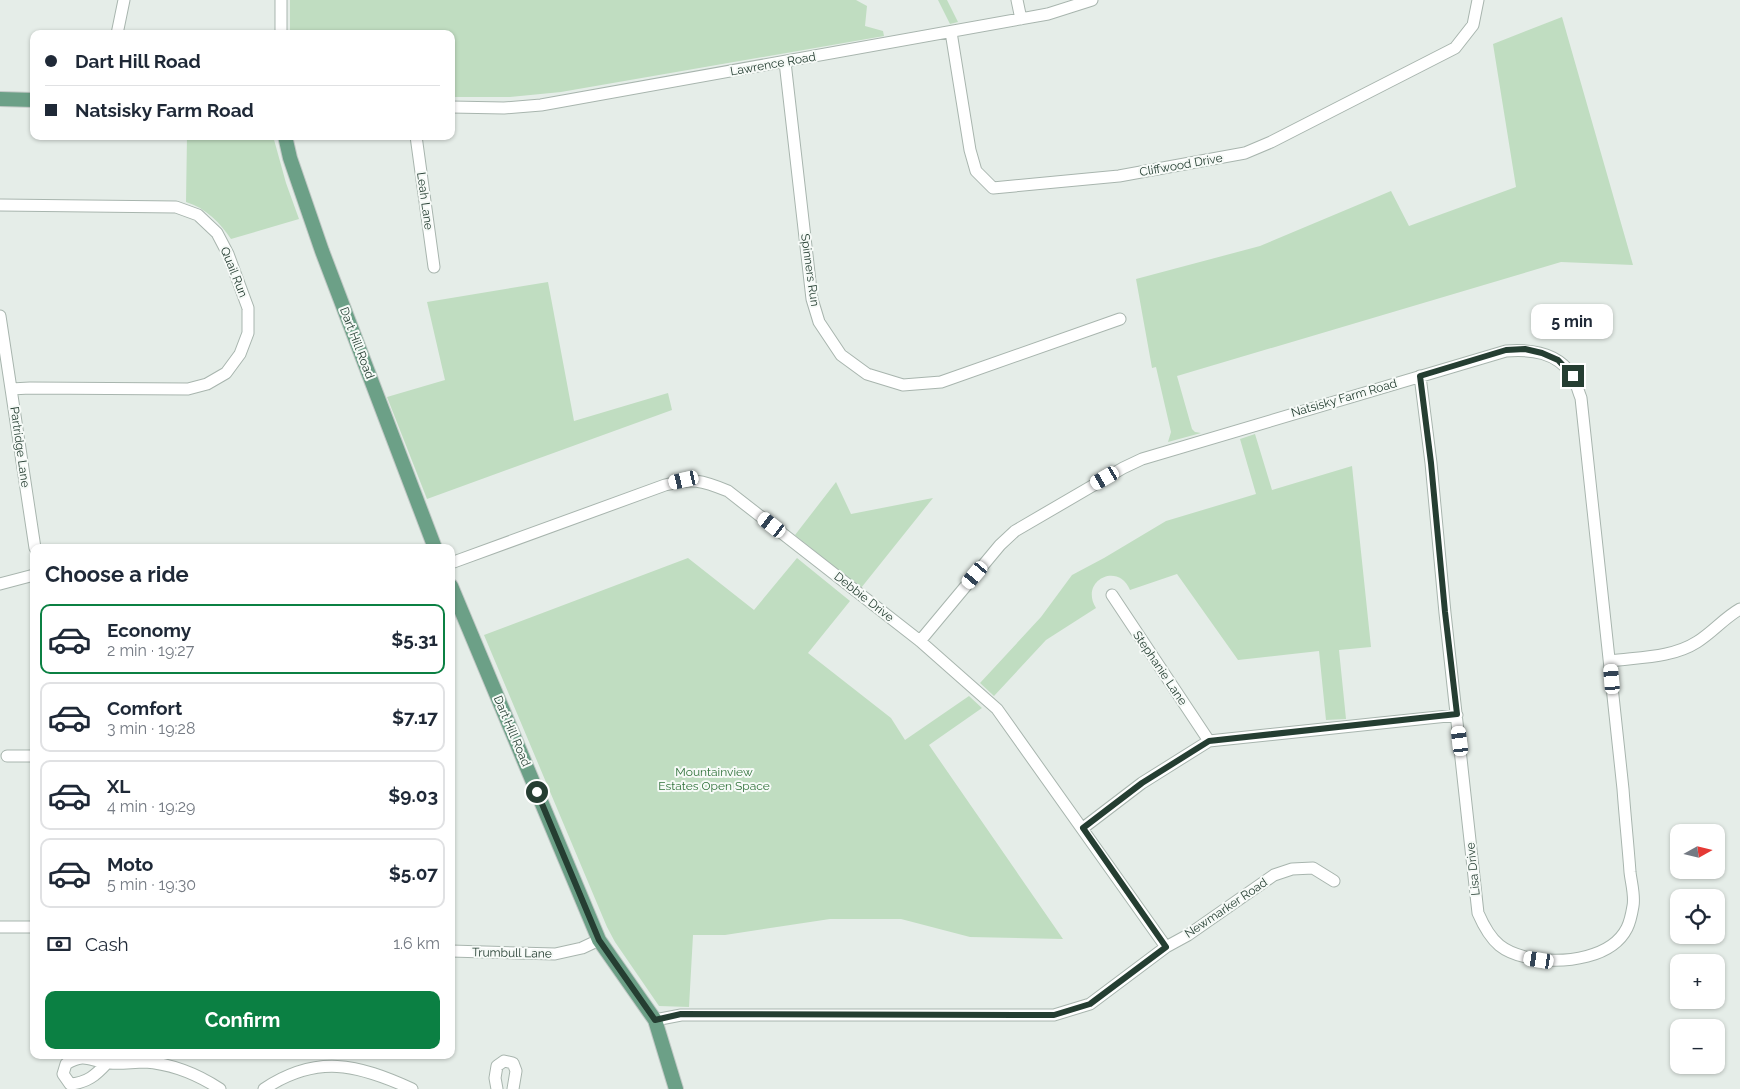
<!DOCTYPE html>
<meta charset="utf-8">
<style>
:root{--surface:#fff;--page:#f6f6f7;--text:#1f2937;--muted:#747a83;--line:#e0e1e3;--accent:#0b8043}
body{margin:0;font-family:Raleway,sans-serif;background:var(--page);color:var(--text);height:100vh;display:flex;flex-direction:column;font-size:19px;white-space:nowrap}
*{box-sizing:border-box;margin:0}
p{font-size:16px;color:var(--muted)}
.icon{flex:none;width:28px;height:28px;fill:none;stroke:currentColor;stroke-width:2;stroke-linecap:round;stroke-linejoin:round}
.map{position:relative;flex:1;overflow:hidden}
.details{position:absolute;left:30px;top:544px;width:425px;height:515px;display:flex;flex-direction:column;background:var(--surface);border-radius:10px;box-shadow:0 1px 4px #0004}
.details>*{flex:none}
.top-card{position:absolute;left:30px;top:30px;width:425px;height:110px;border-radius:10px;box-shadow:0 1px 4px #0004;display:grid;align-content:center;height:110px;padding:0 15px;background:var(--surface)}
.needle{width:32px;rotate:82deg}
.controls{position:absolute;left:1670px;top:824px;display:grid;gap:10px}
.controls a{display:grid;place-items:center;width:55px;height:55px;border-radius:10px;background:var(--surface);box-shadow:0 1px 4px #0004;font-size:25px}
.end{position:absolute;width:22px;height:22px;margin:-11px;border:6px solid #253e32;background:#fff;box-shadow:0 0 0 2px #fff}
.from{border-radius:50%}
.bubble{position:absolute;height:35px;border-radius:10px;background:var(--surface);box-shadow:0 1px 4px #0004;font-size:16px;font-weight:700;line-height:35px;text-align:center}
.car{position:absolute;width:15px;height:30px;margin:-15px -8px;border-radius:6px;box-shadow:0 0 4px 1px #0007;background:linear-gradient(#fff 24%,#345 0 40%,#fff 0 76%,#345 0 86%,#fff 0)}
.top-card b{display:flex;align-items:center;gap:18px;height:48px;font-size:19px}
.top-card b+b{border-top:1px solid var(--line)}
.top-card i{width:12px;height:12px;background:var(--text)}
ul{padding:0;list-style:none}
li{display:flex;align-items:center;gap:15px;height:70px;margin:0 10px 8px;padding:0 5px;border:2px solid var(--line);border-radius:10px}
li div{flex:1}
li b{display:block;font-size:19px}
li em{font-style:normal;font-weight:700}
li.on{border-color:var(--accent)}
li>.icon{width:45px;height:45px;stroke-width:1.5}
h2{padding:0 15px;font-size:22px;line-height:60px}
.pay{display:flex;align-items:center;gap:12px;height:55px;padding:0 15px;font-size:19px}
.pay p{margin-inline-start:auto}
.button{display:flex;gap:10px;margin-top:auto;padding:10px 15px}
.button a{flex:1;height:58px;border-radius:10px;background:var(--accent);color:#fff;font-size:20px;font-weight:700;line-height:58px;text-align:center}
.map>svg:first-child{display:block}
.green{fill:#c0ddc1}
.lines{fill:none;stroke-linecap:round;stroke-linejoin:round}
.minor-casing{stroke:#a8b5ae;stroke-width:13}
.major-casing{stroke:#c2c9c6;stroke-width:16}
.minor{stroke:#fff;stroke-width:11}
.major{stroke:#6ca087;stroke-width:14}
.route{stroke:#253e32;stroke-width:6}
.labels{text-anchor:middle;stroke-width:4;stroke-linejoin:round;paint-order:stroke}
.street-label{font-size:12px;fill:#253e32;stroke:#f6faf7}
.park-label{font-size:12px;fill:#32733c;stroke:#f6faf7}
</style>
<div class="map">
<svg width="1740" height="1089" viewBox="0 0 1740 1089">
<rect width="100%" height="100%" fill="#e5ede8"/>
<path class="green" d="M 290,0 L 856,0 L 867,6 L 865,26 L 883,31 L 884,36 L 561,92 L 510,97 L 451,97 L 451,34 L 290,34 Z
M 938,0 L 947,0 L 958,22 L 950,24 Z
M 1562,17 L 1633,265 L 1561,262 L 1177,376 L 1192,429 L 1195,432 L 1201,433 L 1168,442 L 1171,432 L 1156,367 L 1152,368 L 1136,279 L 1260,246 L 1391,191 L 1409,226 L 1516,187 L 1493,44 Z
M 187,136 L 273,136 L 286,183 L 299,219 L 231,239 C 220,223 206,208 186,202 Z
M 548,282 L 574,421 L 668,393 L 672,410 L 427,499 L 387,397 L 445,380 L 427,302 Z
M 1255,434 L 1272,490 L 1352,466 L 1371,647 L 1339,650 L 1346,719 L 1326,720 L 1319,651 L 1238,660 L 1177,574 L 1130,590 C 1118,561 1079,581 1096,608 L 1046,640 L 994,696 L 980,683 L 1041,617 L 1072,575 L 1104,558 L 1166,521 L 1256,494 L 1240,439 Z
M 836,482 L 851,514 L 933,498 L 861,588 L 795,535 Z
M 688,558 L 754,610 L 797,558 L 850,601 L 808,653 L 891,718 L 905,740 L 969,696 L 982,708 L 929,745 L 1063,939 L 970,937 L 901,919 L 830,919 L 725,935 L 693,935 L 689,1007 L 659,1006 L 615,942 L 607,927 L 484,635 Z"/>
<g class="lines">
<defs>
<path id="minor" d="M 281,0 L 281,34
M 1017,0 L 1021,19
M 951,32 L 970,150 L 976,171 L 993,188 L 1119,176 L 1245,153 L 1271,142 L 1455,48 L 1473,25 L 1478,0
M 117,34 L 124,0
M 785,62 L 812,299 L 819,322 L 841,355 L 867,374 L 903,385 L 941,382 L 1120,319
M 451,107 L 504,108 L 541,105 L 1048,14 L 1092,0
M 416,136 L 434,267
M 0,205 L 176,207 L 198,215 L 217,233 L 228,254 L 248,308 L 248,333 L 240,354 L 226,373 L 207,384 L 188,389 L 30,388 L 11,389
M 0,316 L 35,548
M 451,563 L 665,485 C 693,478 701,480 728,491 L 920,641 L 997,709 L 1166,947
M 0,584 L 34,575
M 1112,595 L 1209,741
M 920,641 L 1000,545 L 1015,531 L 1123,468 L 1142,459 L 1506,351 C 1531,349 1557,352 1572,375 C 1576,381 1578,391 1581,398 C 1594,528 1610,658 1623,789 C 1625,817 1628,844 1630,872 C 1631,882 1635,895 1633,906 C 1632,912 1630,922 1627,928 C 1612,958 1566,963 1536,959 C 1503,954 1491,943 1478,913 L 1445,613 L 1431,463 L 1420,376
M 1610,661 C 1639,657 1672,658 1697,642 C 1713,632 1724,618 1740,609
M 7,756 L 34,756
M 1083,828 L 1142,783 L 1209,741 L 1457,715
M 0,927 L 34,927
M 451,951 L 555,954 L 582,948 L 599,940
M 655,1020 L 681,1015 L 1054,1015 L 1090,1004 L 1166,947 L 1188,935 L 1274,875 L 1292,869 L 1313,868 L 1334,881
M 107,1063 C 96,1075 87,1083 70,1084 L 63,1074 L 66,1064 C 87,1051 91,1063 110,1063 C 122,1064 133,1062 145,1062 C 173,1064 197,1074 220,1089
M 264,1089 C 317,1054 357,1064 412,1089
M 497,1089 L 495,1078 L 497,1066 L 504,1061 L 513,1063 L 516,1071 L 513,1089"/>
<path id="major" d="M 0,99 L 34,100
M 285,136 L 290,158 L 322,251 L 435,548
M 451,586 L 599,940 L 655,1020 L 676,1089"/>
</defs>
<use href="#minor" class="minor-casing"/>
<use href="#major" class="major-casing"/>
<use href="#minor" class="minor"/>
<use href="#major" class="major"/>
</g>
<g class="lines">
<path class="route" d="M 537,792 L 599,940 L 655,1020 L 681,1014 L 1054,1015 L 1090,1004 L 1166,947 L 1083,828 L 1142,783 L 1209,741 L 1457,714 L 1445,612 L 1431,463 L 1420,376 L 1506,350 L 1525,349 L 1542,353 L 1558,360 L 1573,376"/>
</g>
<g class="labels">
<g class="street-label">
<text transform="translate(773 64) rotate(-10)" y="4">Lawrence Road</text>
<text transform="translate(1181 165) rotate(-10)" y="4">Cliffwood Drive</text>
<text transform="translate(425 201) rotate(82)" y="4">Leah Lane</text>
<text transform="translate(810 270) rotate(82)" y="4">Spinners Run</text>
<text transform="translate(234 272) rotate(68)" y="4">Quail Run</text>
<text transform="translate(357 343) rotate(69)" y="4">Dart Hill Road</text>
<text transform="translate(1344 398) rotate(-16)" y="4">Natsisky Farm Road</text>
<text transform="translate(20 447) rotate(82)" y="4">Partridge Lane</text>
<text transform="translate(864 597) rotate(38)" y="4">Debbie Drive</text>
<text transform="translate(1160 668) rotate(56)" y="4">Stephanie Lane</text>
<text transform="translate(512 731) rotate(67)" y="4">Dart Hill Road</text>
<text transform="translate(1473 869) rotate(-96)" y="4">Lisa Drive</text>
<text transform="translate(1226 908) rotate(-34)" y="4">Newmarker Road</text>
<text transform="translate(512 953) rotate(1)" y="4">Trumbull Lane</text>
</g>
<g class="park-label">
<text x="714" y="776">Mountainview<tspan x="714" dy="14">Estates Open Space</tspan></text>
</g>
</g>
</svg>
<div class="controls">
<a><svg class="needle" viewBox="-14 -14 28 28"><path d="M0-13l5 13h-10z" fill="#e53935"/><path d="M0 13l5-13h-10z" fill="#747a83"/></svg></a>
<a><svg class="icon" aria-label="locate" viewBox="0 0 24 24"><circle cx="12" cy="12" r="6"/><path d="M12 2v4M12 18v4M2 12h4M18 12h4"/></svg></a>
<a>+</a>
<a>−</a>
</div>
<i class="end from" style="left:537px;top:792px"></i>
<i class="end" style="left:1573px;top:376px"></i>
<div class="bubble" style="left:1531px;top:304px;width:82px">5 min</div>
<i class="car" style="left:1105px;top:478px;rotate:240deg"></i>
<i class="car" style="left:684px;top:480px;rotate:257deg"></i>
<i class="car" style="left:772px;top:525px;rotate:308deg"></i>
<i class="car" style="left:975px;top:575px;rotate:220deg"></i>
<i class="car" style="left:1612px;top:679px;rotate:355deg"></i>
<i class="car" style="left:1460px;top:741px;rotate:353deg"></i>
<i class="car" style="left:1539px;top:960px;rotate:279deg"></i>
<div class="top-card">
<b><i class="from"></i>Dart Hill Road</b>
<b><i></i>Natsisky Farm Road</b>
</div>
<section class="details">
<h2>Choose a ride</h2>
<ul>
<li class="on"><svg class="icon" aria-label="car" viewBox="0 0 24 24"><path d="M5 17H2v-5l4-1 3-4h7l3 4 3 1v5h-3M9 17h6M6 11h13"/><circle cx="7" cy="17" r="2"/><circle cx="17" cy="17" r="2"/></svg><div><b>Economy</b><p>2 min · 19:27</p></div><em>$5.31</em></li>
<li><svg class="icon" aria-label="car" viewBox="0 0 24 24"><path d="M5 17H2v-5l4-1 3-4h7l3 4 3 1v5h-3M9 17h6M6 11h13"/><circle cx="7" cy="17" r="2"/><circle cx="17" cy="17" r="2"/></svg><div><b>Comfort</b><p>3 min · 19:28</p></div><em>$7.17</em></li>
<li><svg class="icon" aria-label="car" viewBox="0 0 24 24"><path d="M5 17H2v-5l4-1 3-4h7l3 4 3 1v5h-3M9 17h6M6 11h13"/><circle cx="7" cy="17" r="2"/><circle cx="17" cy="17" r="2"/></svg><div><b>XL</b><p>4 min · 19:29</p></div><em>$9.03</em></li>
<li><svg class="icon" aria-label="car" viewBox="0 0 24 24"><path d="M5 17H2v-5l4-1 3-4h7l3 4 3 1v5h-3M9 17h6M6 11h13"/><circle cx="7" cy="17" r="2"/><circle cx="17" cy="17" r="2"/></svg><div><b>Moto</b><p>5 min · 19:30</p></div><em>$5.07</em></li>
</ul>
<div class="pay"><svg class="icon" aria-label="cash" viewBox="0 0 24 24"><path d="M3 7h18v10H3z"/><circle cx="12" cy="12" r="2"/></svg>Cash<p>1.6 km</p></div>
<div class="button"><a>Confirm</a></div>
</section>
</div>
